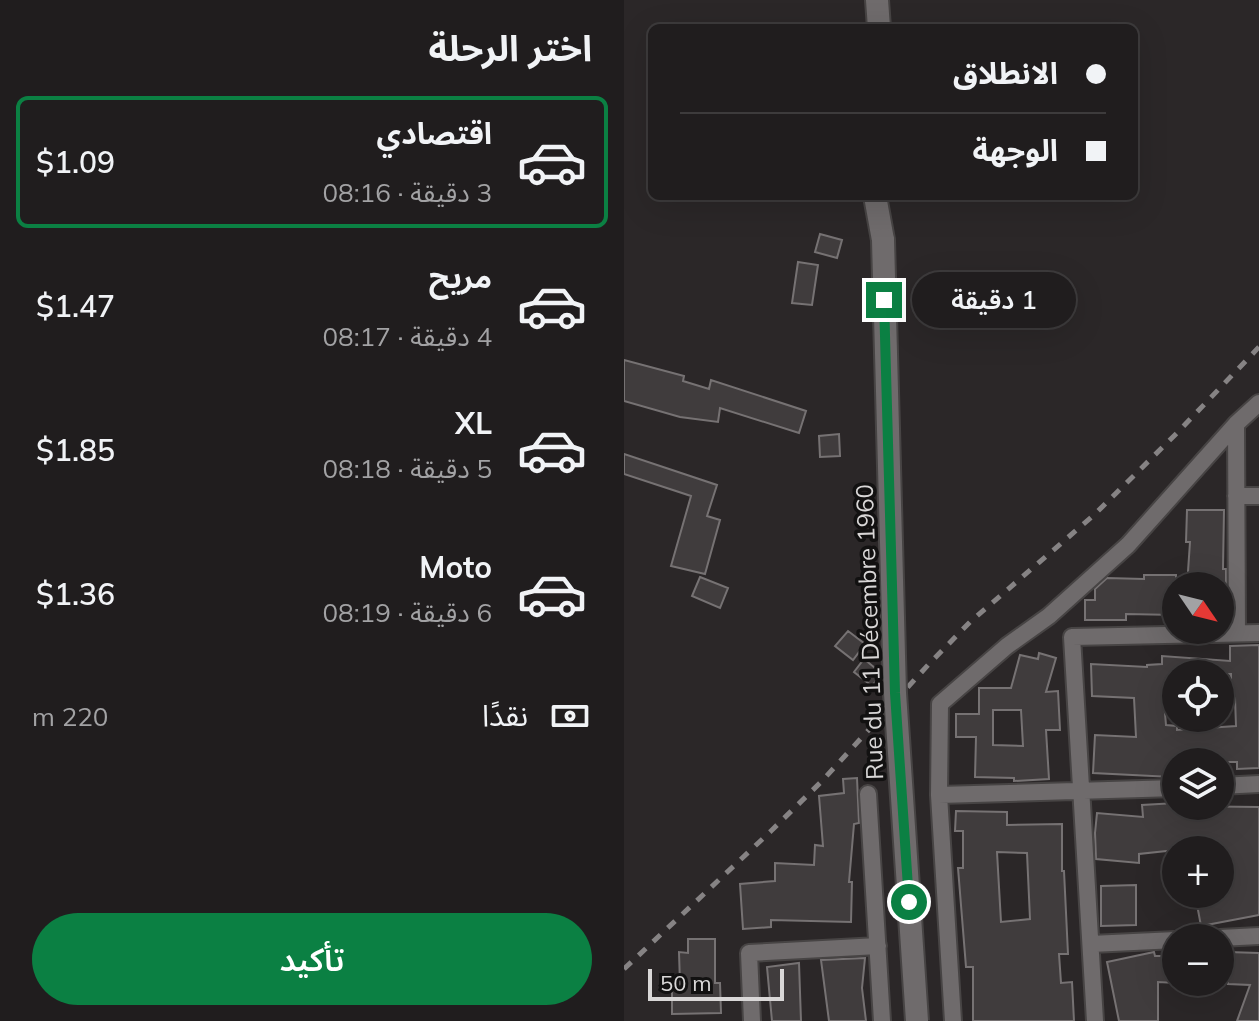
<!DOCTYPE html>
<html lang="ar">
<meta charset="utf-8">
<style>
:root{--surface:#201d1e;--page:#282627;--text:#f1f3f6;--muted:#a2a2a4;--line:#3d3b3c;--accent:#0b8043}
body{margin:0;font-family:Mulish,"Noto Sans Arabic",sans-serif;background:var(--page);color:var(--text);direction:rtl;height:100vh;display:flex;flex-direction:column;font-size:30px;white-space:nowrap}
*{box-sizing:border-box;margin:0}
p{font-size:26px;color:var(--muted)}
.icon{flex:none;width:44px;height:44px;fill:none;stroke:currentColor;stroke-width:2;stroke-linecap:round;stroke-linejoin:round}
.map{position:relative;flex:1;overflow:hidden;direction:ltr}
.drawer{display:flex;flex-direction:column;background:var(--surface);width:624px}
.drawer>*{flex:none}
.top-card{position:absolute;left:24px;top:24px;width:490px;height:176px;border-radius:12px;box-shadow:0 8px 32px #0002,0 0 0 2px var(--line);direction:rtl;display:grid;align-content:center;height:176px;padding:0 32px;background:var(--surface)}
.needle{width:52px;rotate:125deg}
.tools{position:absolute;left:538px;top:572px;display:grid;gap:16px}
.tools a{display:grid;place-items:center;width:72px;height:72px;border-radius:50%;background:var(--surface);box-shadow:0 8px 32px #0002,0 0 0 2px var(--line);font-size:40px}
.scale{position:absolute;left:24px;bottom:20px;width:136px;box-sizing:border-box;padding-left:8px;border:4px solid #d9d7d7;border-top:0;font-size:22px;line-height:28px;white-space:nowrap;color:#d9d7d7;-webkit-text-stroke:6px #121111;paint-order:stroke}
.end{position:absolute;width:36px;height:36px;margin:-18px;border:10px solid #0b8043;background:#fff;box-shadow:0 0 0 4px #fff}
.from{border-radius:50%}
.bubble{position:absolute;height:56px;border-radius:28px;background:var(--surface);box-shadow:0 8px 32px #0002,0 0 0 2px var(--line);font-size:26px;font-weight:600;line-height:56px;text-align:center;direction:rtl}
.top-card b{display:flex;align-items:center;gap:28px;height:76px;font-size:30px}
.top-card b+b{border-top:2px solid var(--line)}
.top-card i{width:20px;height:20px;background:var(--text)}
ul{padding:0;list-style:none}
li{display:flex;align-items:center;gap:24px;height:132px;margin:0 16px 12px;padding:0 16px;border:4px solid transparent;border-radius:12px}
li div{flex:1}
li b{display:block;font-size:30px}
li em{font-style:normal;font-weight:600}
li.on{border-color:var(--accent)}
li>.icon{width:72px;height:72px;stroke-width:1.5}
h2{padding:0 32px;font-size:36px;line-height:96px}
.pay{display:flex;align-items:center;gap:20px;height:88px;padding:0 32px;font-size:30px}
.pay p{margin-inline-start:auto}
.primary-button{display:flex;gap:16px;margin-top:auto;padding:16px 32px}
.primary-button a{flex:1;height:92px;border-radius:48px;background:var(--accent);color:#fff;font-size:32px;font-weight:600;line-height:92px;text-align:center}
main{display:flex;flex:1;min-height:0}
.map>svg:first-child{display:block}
.building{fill:#403c3d;stroke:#767273;stroke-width:2;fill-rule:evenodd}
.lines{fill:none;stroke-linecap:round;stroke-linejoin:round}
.street-casing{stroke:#474444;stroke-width:20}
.secondary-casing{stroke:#474444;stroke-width:26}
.street{stroke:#6f6b6c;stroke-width:16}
.secondary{stroke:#6f6b6c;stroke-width:22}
.rail{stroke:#868384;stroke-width:5;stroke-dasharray:10 10;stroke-linecap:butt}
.secondary-bridge-casing{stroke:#474444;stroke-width:26;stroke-linecap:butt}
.secondary-bridge{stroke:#6f6b6c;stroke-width:22}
.route{stroke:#0b8043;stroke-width:10}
.labels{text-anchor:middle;stroke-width:7;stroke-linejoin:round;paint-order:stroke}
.street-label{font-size:24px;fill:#d9d7d7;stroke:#121111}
</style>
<main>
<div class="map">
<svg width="635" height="1021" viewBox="0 0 635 1021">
<rect width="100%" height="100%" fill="#2b2728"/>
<path class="building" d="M 196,234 L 218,240 L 213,258 L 191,252 Z
M 174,262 L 194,265 L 188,305 L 168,303 Z
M 0,360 L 60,376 L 59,381 L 85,389 L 87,380 L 182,411 L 175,433 L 96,408 L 94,422 L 56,417 L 0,401 Z
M 215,434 L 216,456 L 196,457 L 195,436 Z
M 0,454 L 93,485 L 83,516 L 96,520 L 81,574 L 47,566 L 67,496 L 0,474 Z
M 563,510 L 600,510 L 599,569 L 602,569 L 602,586 L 563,586 L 566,542 L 562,542 Z
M 520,575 L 552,575 L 552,615 L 502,614 L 502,620 L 461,620 L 461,600 L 471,600 L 471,589 L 483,578 L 520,579 Z
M 76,577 L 104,588 L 96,608 L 68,596 Z
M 224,631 L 241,644 L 229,660 L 211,646 Z
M 635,645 L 635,768 L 613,769 L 613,762 L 550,762 L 548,777 L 469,773 L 471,735 L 512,737 L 510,698 L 468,696 L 467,664 L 523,667 L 523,665 L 538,664 L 538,656 L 606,661 L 606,646 ZM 552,674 L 607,674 L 607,698 L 611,698 L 612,726 L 553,730 L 553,726 L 542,725 L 539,690 L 552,690 Z
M 415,653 L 432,658 L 422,692 L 434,691 L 436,730 L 422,730 L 425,779 L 390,781 L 390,778 L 351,777 L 352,737 L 332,737 L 332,714 L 355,714 L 355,688 L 387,688 L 396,655 L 414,659 ZM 369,710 L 397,710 L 399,746 L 369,745 Z
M 240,659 L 256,672 L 257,675 L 248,686 L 230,672 Z
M 233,778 L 235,823 L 230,824 L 225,882 L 228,882 L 227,922 L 147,920 L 147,927 L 119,929 L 116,884 L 151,881 L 151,863 L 190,865 L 191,845 L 199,846 L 195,796 L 220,793 L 219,779 Z
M 552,803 L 552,806 L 635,807 L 635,915 L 577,926 L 571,894 L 596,894 L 596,850 L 552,850 L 515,854 L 515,863 L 472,859 L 471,833 L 473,813 L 519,817 L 518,805 Z
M 332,811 L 383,812 L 383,825 L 438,824 L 438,871 L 440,871 L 444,954 L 435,954 L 437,983 L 448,982 L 450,1021 L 349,1021 L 349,967 L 342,967 L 334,868 L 339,868 L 339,831 L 331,831 ZM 373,852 L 403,853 L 406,919 L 377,922 Z
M 512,885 L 512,925 L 477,926 L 477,886 Z
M 64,939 L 91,939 L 91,983 L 96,983 L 97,1013 L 48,1014 L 48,984 L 56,984 L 55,952 L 64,953 Z
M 530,952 L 531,956 L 552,956 L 552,983 L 534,982 L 534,1021 L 495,1021 L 483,962 Z
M 604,952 L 635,953 L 635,1021 L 613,1021 L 626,985 L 604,984 Z
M 241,958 L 238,988 L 242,1021 L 205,1021 L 197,960 Z
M 175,963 L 177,1021 L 148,1021 L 143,967 Z"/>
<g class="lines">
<defs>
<path id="street" d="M 612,424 L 613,633
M 612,496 L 635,496
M 596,786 L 635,784
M 244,794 L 258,1021
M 315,795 L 316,704 L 383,646 L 425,616 L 504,545 L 612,424 L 635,403
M 596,938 L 635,936
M 467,944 L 552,940
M 128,1021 L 125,953 L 254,946
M 329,1021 L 315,795 L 552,788
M 471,1021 L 448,637 L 635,633"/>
<path id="secondary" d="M 253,0 L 255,28
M 251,196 L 259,240"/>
</defs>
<use href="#street" class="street-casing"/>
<use href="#secondary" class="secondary-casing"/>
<use href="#street" class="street"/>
<use href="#secondary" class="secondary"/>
<path class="rail" d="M 0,969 L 147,831 L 197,782 L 305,664 L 346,622 L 470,515 L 554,432 L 635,347"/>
<defs>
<path id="secondary-bridge" d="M 259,240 L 271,693 L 293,1021"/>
</defs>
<use href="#secondary-bridge" class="secondary-bridge-casing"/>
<use href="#secondary-bridge" class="secondary-bridge"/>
</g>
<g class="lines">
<path class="route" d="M 260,300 L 271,693 L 285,902"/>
</g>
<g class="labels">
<g class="street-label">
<text transform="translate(246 632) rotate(-92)" y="8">Rue du 11 Décembre 1960</text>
</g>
</g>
</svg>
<div class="tools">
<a><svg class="needle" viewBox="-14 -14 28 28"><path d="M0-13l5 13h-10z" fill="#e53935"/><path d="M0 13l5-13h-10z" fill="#a2a2a4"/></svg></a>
<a><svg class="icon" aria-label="locate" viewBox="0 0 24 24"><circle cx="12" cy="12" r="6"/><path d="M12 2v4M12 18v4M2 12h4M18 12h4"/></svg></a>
<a><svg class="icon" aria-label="layers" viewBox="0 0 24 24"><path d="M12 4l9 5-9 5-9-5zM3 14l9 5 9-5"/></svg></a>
<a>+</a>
<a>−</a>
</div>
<div class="scale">50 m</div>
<i class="end from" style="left:285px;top:902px"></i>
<i class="end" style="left:260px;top:300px"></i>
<div class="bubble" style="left:288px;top:272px;width:164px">1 دقيقة</div>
<div class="top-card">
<b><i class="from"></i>الانطلاق</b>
<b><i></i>الوجهة</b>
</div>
</div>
<section class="drawer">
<h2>اختر الرحلة</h2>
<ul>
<li class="on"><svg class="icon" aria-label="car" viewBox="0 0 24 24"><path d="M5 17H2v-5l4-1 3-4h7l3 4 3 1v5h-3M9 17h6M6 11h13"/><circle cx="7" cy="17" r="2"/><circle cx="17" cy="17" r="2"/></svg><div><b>اقتصادي</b><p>3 دقيقة · 08:16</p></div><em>$1.09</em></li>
<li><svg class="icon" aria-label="car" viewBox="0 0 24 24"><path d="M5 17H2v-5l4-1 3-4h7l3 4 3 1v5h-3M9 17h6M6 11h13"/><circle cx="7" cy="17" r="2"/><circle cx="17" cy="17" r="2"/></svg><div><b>مريح</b><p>4 دقيقة · 08:17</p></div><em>$1.47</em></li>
<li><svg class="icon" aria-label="car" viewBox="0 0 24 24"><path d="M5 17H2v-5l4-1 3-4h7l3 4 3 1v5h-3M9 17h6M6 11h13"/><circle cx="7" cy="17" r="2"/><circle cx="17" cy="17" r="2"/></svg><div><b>XL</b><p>5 دقيقة · 08:18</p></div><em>$1.85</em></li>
<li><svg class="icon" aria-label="car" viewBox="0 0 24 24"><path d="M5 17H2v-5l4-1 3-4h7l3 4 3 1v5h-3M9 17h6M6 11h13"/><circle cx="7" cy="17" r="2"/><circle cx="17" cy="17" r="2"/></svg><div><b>Moto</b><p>6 دقيقة · 08:19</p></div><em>$1.36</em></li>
</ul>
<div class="pay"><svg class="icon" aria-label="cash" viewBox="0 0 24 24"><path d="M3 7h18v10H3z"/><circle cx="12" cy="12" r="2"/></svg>نقدًا<p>220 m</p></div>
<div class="primary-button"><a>تأكيد</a></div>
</section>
</main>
